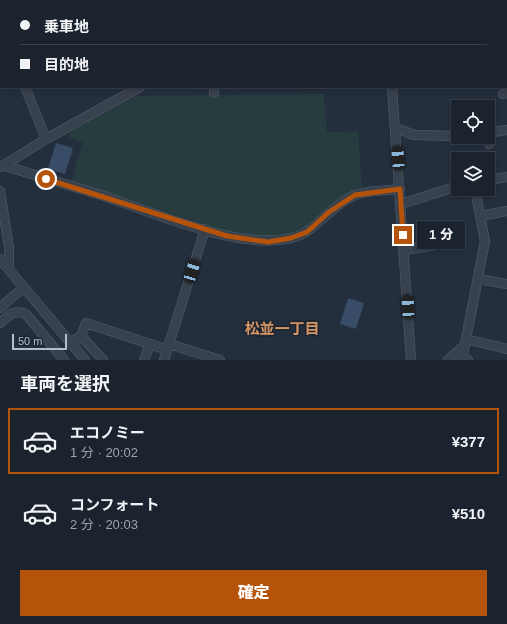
<!DOCTYPE html>
<html lang="ja">
<meta charset="utf-8">
<style>
:root{--surface:#1b232e;--page:#282f3a;--text:#f1f3f6;--muted:#a0a4aa;--line:#39404a;--accent:#b45309}
body{margin:0;font-family:Helvetica,"Noto Sans JP",sans-serif;background:var(--page);color:var(--text);height:100vh;display:flex;flex-direction:column;font-size:15px;white-space:nowrap}
*{box-sizing:border-box;margin:0}
p{font-size:13px;color:var(--muted)}
.icon{flex:none;width:22px;height:22px;fill:none;stroke:currentColor;stroke-width:2;stroke-linecap:round;stroke-linejoin:round}
.map{position:relative;height:360px;overflow:hidden}
.side{display:flex;flex-direction:column;background:var(--surface);flex:1}
.side>*{flex:none}
.hud{position:absolute;left:0px;top:0px;width:507px;height:88px;box-shadow:0 2px 6px #0003,0 0 0 1px var(--line);display:grid;align-content:center;height:88px;padding:0 20px;background:var(--surface)}
.fabs{position:absolute;left:451px;top:100px;display:grid;gap:8px}
.fabs a{display:grid;place-items:center;width:44px;height:44px;border-radius:0px;background:var(--surface);box-shadow:0 2px 6px #0003,0 0 0 1px var(--line);font-size:20px}
.scale{position:absolute;left:12px;bottom:10px;width:55px;box-sizing:border-box;padding-left:4px;border:2px solid #b4bcc9;border-top:0;font-size:11px;line-height:14px;white-space:nowrap;color:#b4bcc9;-webkit-text-stroke:3px #1d2633;paint-order:stroke}
.end{position:absolute;width:18px;height:18px;margin:-9px;border:5px solid #b45309;background:#fff;box-shadow:0 0 0 2px #fff}
.from{border-radius:50%}
.bubble{position:absolute;height:28px;border-radius:0px;background:var(--surface);box-shadow:0 2px 6px #0003,0 0 0 1px var(--line);font-size:13px;font-weight:800;line-height:28px;text-align:center}
.car{position:absolute;width:12px;height:24px;margin:-12px -6px;border-radius:5px;box-shadow:0 0 3px 1px #0007;background:linear-gradient(#222 24%,#8ab4d8 0 40%,#222 0 76%,#8ab4d8 0 86%,#222 0)}
.hud b{display:flex;align-items:center;gap:14px;height:38px;font-size:15px}
.hud b+b{border-top:1px solid var(--line)}
.hud i{width:10px;height:10px;background:var(--text)}
ul{padding:0;list-style:none}
li{display:flex;align-items:center;gap:12px;height:66px;margin:0 8px 6px;padding:0 12px;border:2px solid transparent;border-radius:0px}
li div{flex:1}
li b{display:block;font-size:15px}
li em{font-style:normal;font-weight:800}
li.active{border-color:var(--accent)}
li>.icon{width:36px;height:36px;stroke-width:1.5}
h2{padding:0 20px;font-size:18px;line-height:48px}
.action{display:flex;gap:8px;margin-top:auto;padding:8px 20px}
.action a{flex:1;height:46px;border-radius:0px;background:var(--accent);color:#fff;font-size:16px;font-weight:800;line-height:46px;text-align:center}
.map>svg:first-child{display:block}
.green{fill:#263c3f}
.water{fill:#394c67}
.lines{fill:none;stroke-linecap:round;stroke-linejoin:round}
.minor-casing{stroke:#565f6c;stroke-width:10}
.minor{stroke:#38414e;stroke-width:9}
.route{stroke:#b45309;stroke-width:5}
.labels{text-anchor:middle;stroke-width:4;stroke-linejoin:round;paint-order:stroke}
.neighbourhood-label{font-size:15px;font-weight:bold;fill:#d59563;stroke:#1d2633}
</style>
<div class="map">
<svg width="507" height="360" viewBox="0 0 507 360">
<rect width="100%" height="100%" fill="#242f3e"/>
<path class="green" d="M 324,94 L 327,132 L 358,131 L 362,189 L 307,230 L 290,236 L 239,236 L 71,182 L 83,142 L 68,137 L 70,132 L 135,96 Z"/>
<path class="water" d="M 56,143 L 73,148 L 65,174 L 48,169 Z
M 348,298 L 364,303 L 356,329 L 340,324 Z"/>
<g class="lines">
<defs>
<path id="minor" d="M 104,0 L 104,1
M 163,0 L 163,1
M 295,0 L 295,1
M 326,0 L 326,1
M 389,0 L 389,1
M 185,1 L 188,0
M 402,1 L 402,0
M 0,7 L 1,10
M 506,14 L 507,13
M 25,87 L 46,139
M 214,87 L 214,93
M 392,87 L 411,360
M 503,94 L 507,93
M 396,128 L 414,135 L 458,136
M 488,133 L 507,130
M 488,137 L 489,144
M 3,165 C 36,176 69,185 101,195 C 152,212 239,251 291,238 C 317,232 330,205 355,195 C 366,190 387,191 400,189
M 1,167 L 46,139 L 140,87
M 488,180 L 507,177
M 0,191 L 9,247 L 9,269
M 401,204 L 458,186
M 481,216 L 507,211
M 404,250 L 442,244
M 0,259 L 85,360
M 478,279 L 507,284
M 0,308 L 24,287
M 0,323 C 9,315 14,309 26,314 L 64,360
M 81,336 L 103,360
M 466,339 L 485,241 L 475,189
M 71,342 L 81,336 L 86,323 L 150,344
M 169,344 L 220,360
M 144,360 L 150,344 L 167,350
M 164,360 L 205,229
M 448,360 L 465,345
M 468,360 L 462,359 L 466,339 L 507,349"/>
</defs>
<use href="#minor" class="minor-casing"/>
<use href="#minor" class="minor"/>
</g>
<g class="lines">
<path class="route" d="M 46,179 L 227,236 L 268,242 L 291,238 L 307,232 L 329,212 L 355,195 L 400,189 L 403,235"/>
</g>
<g class="labels">
<g class="neighbourhood-label">
<text x="282" y="334">松並一丁目</text>
</g>
</g>
</svg>
<div class="fabs">
<a><svg class="icon" aria-label="locate" viewBox="0 0 24 24"><circle cx="12" cy="12" r="6"/><path d="M12 2v4M12 18v4M2 12h4M18 12h4"/></svg></a>
<a><svg class="icon" aria-label="layers" viewBox="0 0 24 24"><path d="M12 4l9 5-9 5-9-5zM3 14l9 5 9-5"/></svg></a>
</div>
<div class="scale">50 m</div>
<i class="end from" style="left:46px;top:179px"></i>
<i class="end" style="left:403px;top:235px"></i>
<div class="bubble" style="left:417px;top:221px;width:48px">1 分</div>
<i class="car" style="left:398px;top:158px;rotate:356deg"></i>
<i class="car" style="left:192px;top:271px;rotate:17deg"></i>
<i class="car" style="left:408px;top:307px;rotate:357deg"></i>
<div class="hud">
<b><i class="from"></i>乗車地</b>
<b><i></i>目的地</b>
</div>
</div>
<section class="side">
<h2>車両を選択</h2>
<ul>
<li class="active"><svg class="icon" aria-label="car" viewBox="0 0 24 24"><path d="M5 17H2v-5l4-1 3-4h7l3 4 3 1v5h-3M9 17h6M6 11h13"/><circle cx="7" cy="17" r="2"/><circle cx="17" cy="17" r="2"/></svg><div><b>エコノミー</b><p>1 分 · 20:02</p></div><em>¥377</em></li>
<li><svg class="icon" aria-label="car" viewBox="0 0 24 24"><path d="M5 17H2v-5l4-1 3-4h7l3 4 3 1v5h-3M9 17h6M6 11h13"/><circle cx="7" cy="17" r="2"/><circle cx="17" cy="17" r="2"/></svg><div><b>コンフォート</b><p>2 分 · 20:03</p></div><em>¥510</em></li>
</ul>
<div class="action"><a>確定</a></div>
</section>
